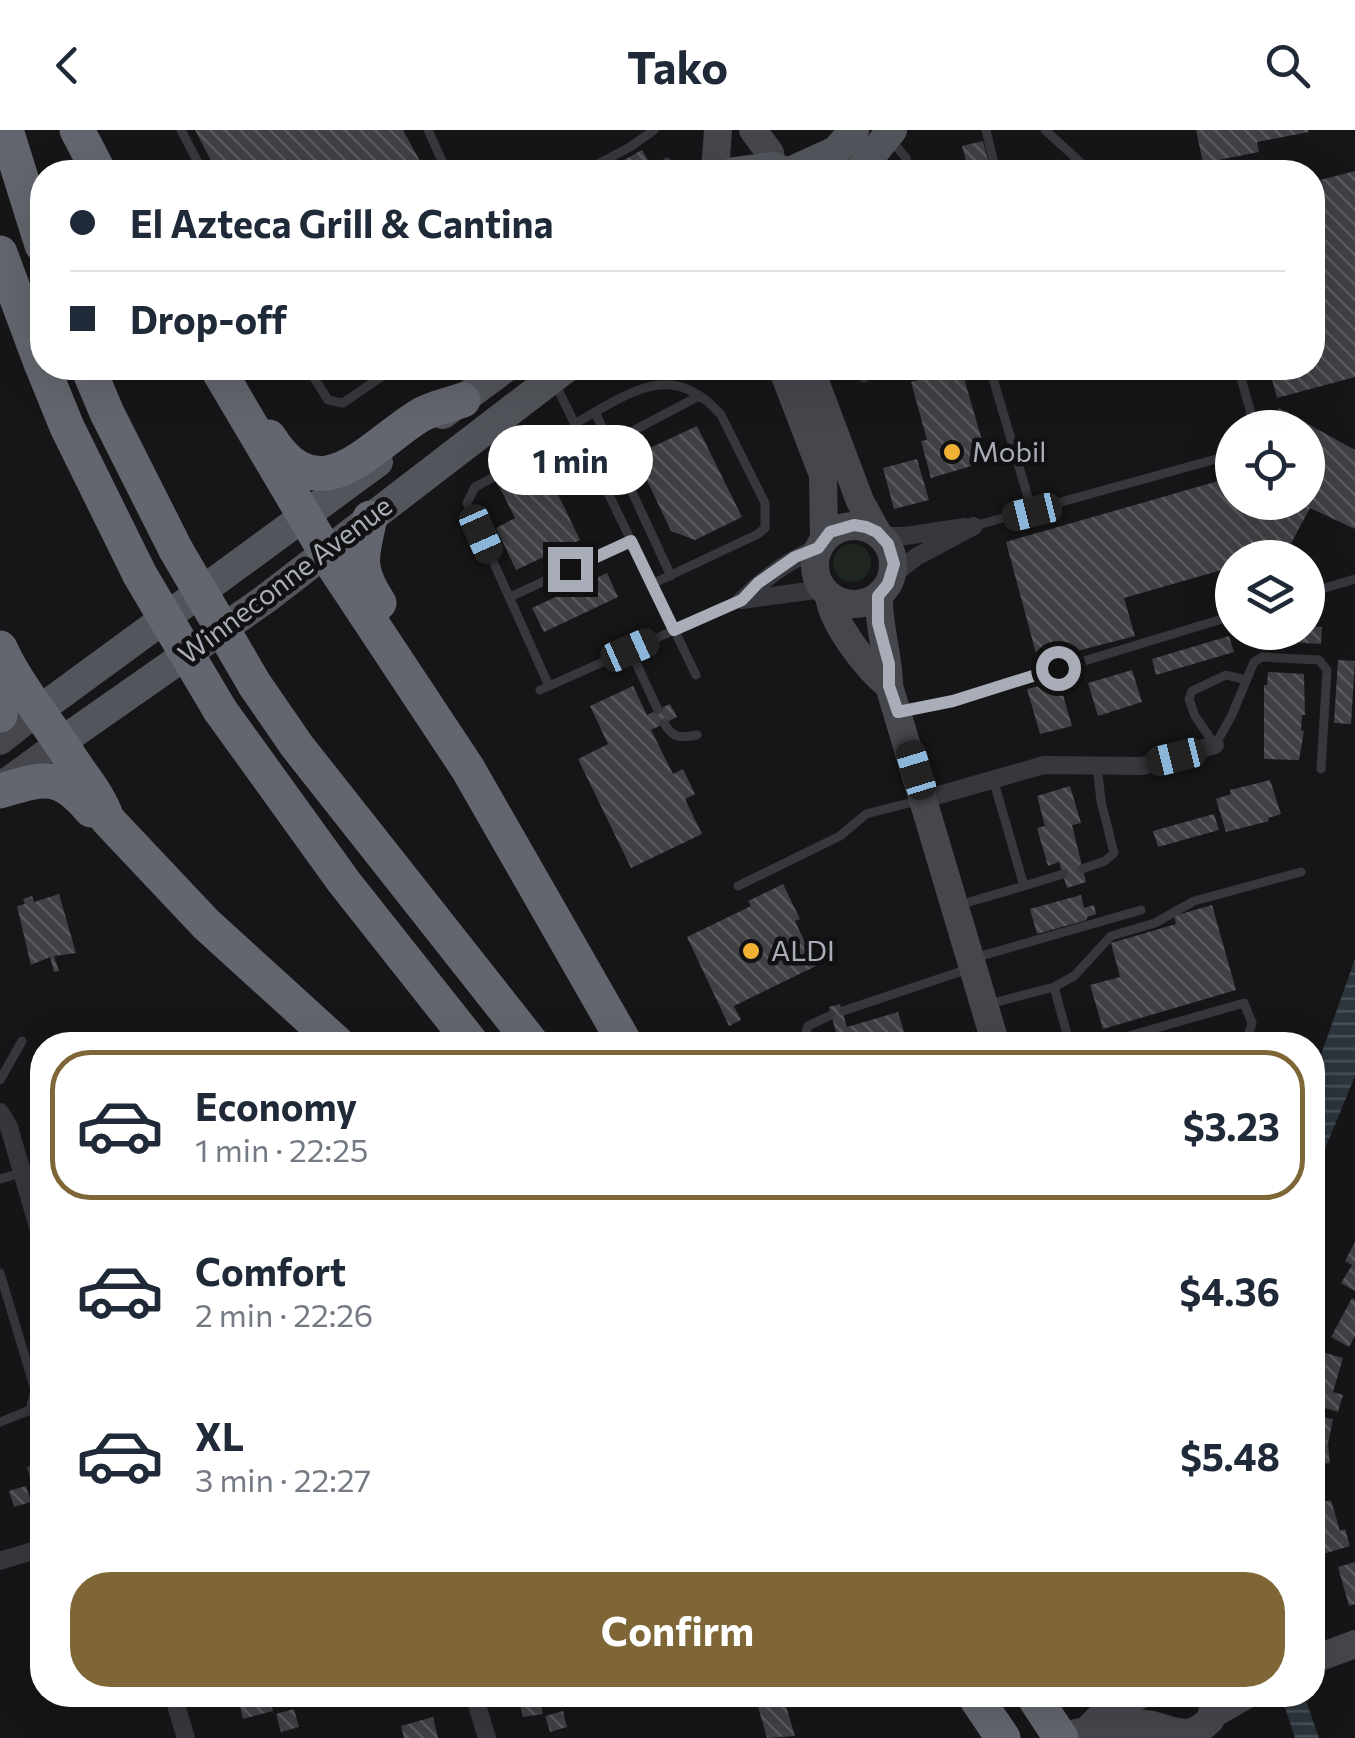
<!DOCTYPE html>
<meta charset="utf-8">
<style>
:root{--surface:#fff;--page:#f6f6f7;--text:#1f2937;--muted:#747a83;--line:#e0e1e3;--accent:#7e6636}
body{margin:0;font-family:Commissioner,sans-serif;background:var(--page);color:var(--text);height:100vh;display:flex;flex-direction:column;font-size:38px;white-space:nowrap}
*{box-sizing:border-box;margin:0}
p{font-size:32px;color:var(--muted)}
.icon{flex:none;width:55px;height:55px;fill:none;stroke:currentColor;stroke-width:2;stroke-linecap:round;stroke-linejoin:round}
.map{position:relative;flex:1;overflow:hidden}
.drawer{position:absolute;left:30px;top:902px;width:1295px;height:675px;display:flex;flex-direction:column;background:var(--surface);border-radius:40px;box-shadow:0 10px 40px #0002}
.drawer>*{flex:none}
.banner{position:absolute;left:30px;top:30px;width:1295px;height:220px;border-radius:40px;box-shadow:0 10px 40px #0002;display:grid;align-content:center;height:220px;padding:0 40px;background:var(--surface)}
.controls{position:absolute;left:1215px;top:280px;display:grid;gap:20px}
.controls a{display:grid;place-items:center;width:110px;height:110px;border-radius:50%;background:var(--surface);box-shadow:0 10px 40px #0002;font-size:50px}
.end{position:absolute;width:45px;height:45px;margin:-22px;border:12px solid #a8adb8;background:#111;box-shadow:0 0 0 5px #111}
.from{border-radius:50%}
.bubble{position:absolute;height:70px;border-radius:35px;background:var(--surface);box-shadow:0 10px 40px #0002;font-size:32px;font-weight:700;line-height:70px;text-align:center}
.car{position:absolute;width:30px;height:60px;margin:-30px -15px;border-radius:12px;box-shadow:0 0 8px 2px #0007;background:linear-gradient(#222 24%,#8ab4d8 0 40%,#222 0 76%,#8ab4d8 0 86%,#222 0)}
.banner b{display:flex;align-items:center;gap:35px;height:95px;font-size:38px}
.banner b+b{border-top:2px solid var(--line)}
.banner i{width:25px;height:25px;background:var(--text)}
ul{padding:18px 0 0;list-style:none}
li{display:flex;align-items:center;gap:30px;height:150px;margin:0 20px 15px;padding:0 20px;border:5px solid transparent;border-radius:40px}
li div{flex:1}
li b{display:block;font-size:38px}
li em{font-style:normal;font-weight:700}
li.current{border-color:var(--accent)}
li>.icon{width:90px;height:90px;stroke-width:1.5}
.button{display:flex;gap:20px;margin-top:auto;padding:20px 40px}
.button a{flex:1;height:115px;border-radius:40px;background:var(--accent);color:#fff;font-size:40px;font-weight:700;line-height:115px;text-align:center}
header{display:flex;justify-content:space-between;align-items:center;height:130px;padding:0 40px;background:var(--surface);font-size:45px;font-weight:700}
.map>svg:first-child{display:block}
.green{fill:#1e261f}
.water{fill:url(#water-rules)}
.building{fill:url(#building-back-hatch)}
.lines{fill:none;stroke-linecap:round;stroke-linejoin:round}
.service{stroke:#37383d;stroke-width:9}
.minor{stroke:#37383d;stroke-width:18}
.secondary{stroke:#45474d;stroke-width:28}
.primary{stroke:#53555c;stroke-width:30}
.motorway{stroke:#63666e;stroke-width:35}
.motorway-bridge{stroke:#63666e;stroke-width:35}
.route{stroke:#a8adb8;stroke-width:12}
.poi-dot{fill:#f2b134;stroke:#111113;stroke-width:4}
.labels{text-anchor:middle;stroke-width:9;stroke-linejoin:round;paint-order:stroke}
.poi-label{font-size:28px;fill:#a8adb8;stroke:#111113;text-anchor:start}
.street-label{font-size:28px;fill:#a8adb8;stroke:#111113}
</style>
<header><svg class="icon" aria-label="back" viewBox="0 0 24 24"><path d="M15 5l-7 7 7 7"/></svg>Tako<svg class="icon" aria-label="search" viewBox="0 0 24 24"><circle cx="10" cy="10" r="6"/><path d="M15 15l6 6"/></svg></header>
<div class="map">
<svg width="1355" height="1608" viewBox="0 0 1355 1608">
<defs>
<pattern id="water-rules" width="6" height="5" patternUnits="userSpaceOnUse" patternTransform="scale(2.5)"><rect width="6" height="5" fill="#2c353c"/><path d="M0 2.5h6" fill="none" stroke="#485056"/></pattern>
<pattern id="building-back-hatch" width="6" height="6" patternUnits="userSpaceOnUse" patternTransform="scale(2.5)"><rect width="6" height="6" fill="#404145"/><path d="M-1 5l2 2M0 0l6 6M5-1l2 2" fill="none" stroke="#595a5e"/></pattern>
</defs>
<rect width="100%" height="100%" fill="#161618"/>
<path class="green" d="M833 433a19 19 0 1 1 38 0a19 19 0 1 1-38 0Z"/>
<path class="water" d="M 1355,829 L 1355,946 L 1313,1048 L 1313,947 Z
M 1281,1565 L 1304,1565 L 1319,1608 L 1295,1608 Z"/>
<path class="building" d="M 195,0 L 403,0 L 426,42 L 217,42 Z
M 1196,0 L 1308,0 L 1309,2 L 1257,12 L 1259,22 L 1203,33 Z
M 983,11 L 991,42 L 969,42 L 962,16 Z
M 642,20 L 655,42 L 602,42 Z
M 1355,41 L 1355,247 L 1277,268 L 1270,242 L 1256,246 L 1254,238 L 1312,238 L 1312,52 Z
M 961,238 L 988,331 L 931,348 L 921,311 L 927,310 L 911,252 Z
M 1279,278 L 1355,320 L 1355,399 L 1310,378 L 1287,421 L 1264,428 L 1232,428 L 1232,437 L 1124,468 L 1135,506 L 1038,531 L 1006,412 L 1232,347 L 1232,372 L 1308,372 L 1308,298 L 1269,298 Z
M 697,296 L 742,387 L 695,410 L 671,401 L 635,325 Z
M 541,329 L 580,410 L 516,440 L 496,398 L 515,388 L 496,350 Z
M 917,329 L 929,370 L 894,379 L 883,338 Z
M 607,443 L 618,467 L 544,502 L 532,478 Z
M 1308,496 L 1322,497 L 1321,514 L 1272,511 L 1272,502 L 1308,502 Z
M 1229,506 L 1234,522 L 1156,545 L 1152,529 Z
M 1338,530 L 1355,531 L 1351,594 L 1334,593 Z
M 1132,540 L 1142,572 L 1098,586 L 1088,553 Z
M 1268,542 L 1304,544 L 1305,585 L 1302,585 L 1301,600 L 1304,601 L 1299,630 L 1264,629 L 1264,555 L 1267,555 Z
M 1059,551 L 1072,596 L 1040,604 L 1027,559 Z
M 633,556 L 647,585 L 670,574 L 677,587 L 651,600 L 673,644 L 683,639 L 695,664 L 685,669 L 702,704 L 631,738 L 578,629 L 608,614 L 590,576 Z
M 1270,650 L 1281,684 L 1268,688 L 1269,691 L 1226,702 L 1216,669 L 1231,664 L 1230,660 Z
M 1070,656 L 1081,693 L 1072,695 L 1086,752 L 1067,758 L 1059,732 L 1048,736 L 1037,698 L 1045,696 L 1037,666 Z
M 1214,684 L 1219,700 L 1158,717 L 1153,701 Z
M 783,754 L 800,789 L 795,791 L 816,836 L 734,876 L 741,890 L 729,896 L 687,807 L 751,776 L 748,771 Z
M 59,764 L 76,823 L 54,826 L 59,841 L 54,842 L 50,827 L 31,835 L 17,776 L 25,774 L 23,769 L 32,766 L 34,772 Z
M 1081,765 L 1084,778 L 1094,775 L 1096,784 L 1087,787 L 1087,790 L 1037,804 L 1030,779 Z
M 1212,775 L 1236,860 L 1103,899 L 1090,855 L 1120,847 L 1111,813 L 1176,794 L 1174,786 Z
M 840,874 L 847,897 L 898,882 L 908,915 L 828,915 L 825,905 L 836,902 L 829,877 Z
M 1355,1112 L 1355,1161 L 1341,1153 L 1352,1135 L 1345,1131 Z
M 1352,1168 L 1355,1170 L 1355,1206 L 1349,1217 L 1331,1207 Z
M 1322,1222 L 1343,1228 L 1333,1262 L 1343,1265 L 1338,1282 L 1312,1274 L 1312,1252 Z
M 1312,1285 L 1333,1289 L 1328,1314 L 1330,1333 L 1312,1335 Z
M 42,1333 L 42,1369 L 37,1371 L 27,1337 Z
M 26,1356 L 31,1372 L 14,1377 L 9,1361 Z
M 1331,1370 L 1340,1401 L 1345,1399 L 1350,1416 L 1323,1424 L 1312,1388 L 1312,1375 Z
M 1355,1432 L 1355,1474 L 1349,1476 L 1338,1437 Z
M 237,1565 L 269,1565 L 273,1581 L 243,1589 Z
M 525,1565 L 538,1565 L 543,1584 L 523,1587 L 518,1568 Z
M 784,1569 L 795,1606 L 767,1608 L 758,1577 Z
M 294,1579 L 299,1597 L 281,1602 L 276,1584 Z
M 563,1581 L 567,1597 L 550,1602 L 545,1586 Z
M 433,1587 L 438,1608 L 404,1608 L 401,1596 Z"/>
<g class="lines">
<path class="service" d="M 181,0 L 203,42
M 428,0 L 447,42
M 986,0 L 996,42
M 1045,0 L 1091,42
M 892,11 L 906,28 L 910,42
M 583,42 L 630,17 L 654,0
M 664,42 L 667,32
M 308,238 L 328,270 L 343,273 L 394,238
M 990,238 L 1032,381
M 1238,238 L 1251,283 L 1245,298
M 864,248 L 869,238
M 554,251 L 696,545
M 595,282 L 671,446
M 574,294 C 627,265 671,227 721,285 L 765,373 L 765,398 L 758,404 L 652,454
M 610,313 L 699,266
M 974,396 L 1220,328 L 1232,321
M 1308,463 L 1355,449
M 510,467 L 631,411
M 630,520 L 658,580
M 1246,550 L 1226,545 L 1192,561 L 1189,569 L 1195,586 L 1215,615 L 1231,587 L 1254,532 L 1262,527 L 1319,530 L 1327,540 L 1321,639
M 549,556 L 467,373 L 475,357 L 578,302
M 540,560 L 742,470
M 901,581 L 953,571 L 1232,486
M 664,593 C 673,609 681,608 697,605
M 1082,739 L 1105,731 L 1114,723 L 1101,671 L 1097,635
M 738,756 L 840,706 L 866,684 L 917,671
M 1024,756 L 1063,744
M 959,775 L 1024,756 L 993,649
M 974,828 L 1141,780
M 1054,857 L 1074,846 L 1111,806 L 1155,793 L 1194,771 L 1301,742
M 989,874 L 1054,857 L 1070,915
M 843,881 L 971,838
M 808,915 L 805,906 L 808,896 L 831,885
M 1097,915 L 1244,873 L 1252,893 L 1245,915
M 0,950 L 22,911
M 0,1049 L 21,1043
M 0,1143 L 35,1260 L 30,1280 L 0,1292"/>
<path class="minor" d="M 881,406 L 905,406 L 965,397
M 892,446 L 916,427 L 974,396
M 742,470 C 764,448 790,429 818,418
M 742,470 L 823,459
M 925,669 L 1044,635 L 1142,636 L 1215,615
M 0,982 L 9,997 L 42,1111
M 0,1431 L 42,1418
M 173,1565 L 186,1608
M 474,1565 L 487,1608"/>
<path class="secondary" d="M 753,0 L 770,23 L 772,37
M 715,42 L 718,0
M 782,238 L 823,345 L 824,409
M 810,238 L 860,371 L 877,402
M815 435a39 39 0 1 1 78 0a39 39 0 1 1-78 0Z
M 829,466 C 833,495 867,538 889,556
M 879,466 C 878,497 889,525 889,556 L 996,915
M 0,611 L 38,581
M 1,656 L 61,612
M 1312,1530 L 1355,1514
M 1213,1584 L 1246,1565
M 1089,1598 L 1102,1585 L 1140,1565
M 1058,1608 C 1083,1600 1118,1594 1144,1594 C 1160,1594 1175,1606 1191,1602 C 1200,1600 1205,1595 1211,1589 L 1215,1565"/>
<path class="primary" d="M 734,42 L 772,37 L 786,42
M 790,42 L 836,21 L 854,0
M 858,42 L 892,0
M 443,284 L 505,238
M 38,581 L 378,332
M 61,612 L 264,470 L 566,238"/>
<path class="motorway" d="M 6,0 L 42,115
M 77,0 L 99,42
M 0,123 L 42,236
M 43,238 L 67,297 L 140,445
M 88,238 L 107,283 L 176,420
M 217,238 L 337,441 L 468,639 L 626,915
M 269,307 C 319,386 369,317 419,286 C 432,278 449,275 463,270
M 370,388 C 361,427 356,438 379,473
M 0,518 C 19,559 48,592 71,629 C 84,649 100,667 107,689 L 206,794 L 339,915
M 255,555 L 297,616 L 533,915
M 0,560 L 0,585
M 220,580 L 344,752 L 473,915
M 0,661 C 44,648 59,642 91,680
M 974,1565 L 1003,1608"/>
<path class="motorway-bridge" d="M 176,420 L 255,555
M 140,445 L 220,580
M 1034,1567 L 1061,1608"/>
</g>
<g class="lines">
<path class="route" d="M 570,439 L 631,411 L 674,500 L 742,470 L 758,453 L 795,427 L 818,418 L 830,402 L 854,395 L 866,397 L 877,402 L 888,414 L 894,434 L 888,454 L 878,466 L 878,493 L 889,534 L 889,556 L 898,582 L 953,571 L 1058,538"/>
</g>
<g class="poi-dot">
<circle cx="952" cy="322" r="10"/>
<circle cx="751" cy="821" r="10"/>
</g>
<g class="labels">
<g class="poi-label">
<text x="972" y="332">Mobil</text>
<text x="771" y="831">ALDI</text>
</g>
<g class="street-label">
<text transform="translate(285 450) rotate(-37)" y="10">Winneconne Avenue</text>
</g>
</g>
</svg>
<div class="controls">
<a><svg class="icon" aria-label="locate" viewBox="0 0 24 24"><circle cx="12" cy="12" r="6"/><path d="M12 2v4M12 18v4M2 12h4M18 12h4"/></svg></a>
<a><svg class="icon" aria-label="layers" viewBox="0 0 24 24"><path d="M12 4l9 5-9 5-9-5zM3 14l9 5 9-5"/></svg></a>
</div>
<i class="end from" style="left:1058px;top:538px"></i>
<i class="end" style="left:570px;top:439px"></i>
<div class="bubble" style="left:488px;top:295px;width:165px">1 min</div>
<i class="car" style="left:1032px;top:382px;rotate:256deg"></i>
<i class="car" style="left:481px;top:404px;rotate:156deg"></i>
<i class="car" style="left:630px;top:520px;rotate:66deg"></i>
<i class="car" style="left:1176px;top:627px;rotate:256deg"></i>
<i class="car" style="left:916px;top:640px;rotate:343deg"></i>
<div class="banner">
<b><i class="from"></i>El Azteca Grill &amp; Cantina</b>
<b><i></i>Drop-off</b>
</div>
<section class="drawer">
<ul>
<li class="current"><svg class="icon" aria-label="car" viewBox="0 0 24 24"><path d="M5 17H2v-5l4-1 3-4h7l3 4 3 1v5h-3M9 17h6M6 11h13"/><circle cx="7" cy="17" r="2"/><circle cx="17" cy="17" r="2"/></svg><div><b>Economy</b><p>1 min · 22:25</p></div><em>$3.23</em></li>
<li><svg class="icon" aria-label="car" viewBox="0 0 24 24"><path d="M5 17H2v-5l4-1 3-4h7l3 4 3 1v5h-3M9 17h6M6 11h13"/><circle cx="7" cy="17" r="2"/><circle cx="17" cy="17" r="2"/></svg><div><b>Comfort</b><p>2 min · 22:26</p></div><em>$4.36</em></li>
<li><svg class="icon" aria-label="car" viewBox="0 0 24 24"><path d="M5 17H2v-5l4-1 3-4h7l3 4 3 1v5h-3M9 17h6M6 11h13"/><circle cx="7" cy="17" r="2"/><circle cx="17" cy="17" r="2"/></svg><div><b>XL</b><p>3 min · 22:27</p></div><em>$5.48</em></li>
</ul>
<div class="button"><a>Confirm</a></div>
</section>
</div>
